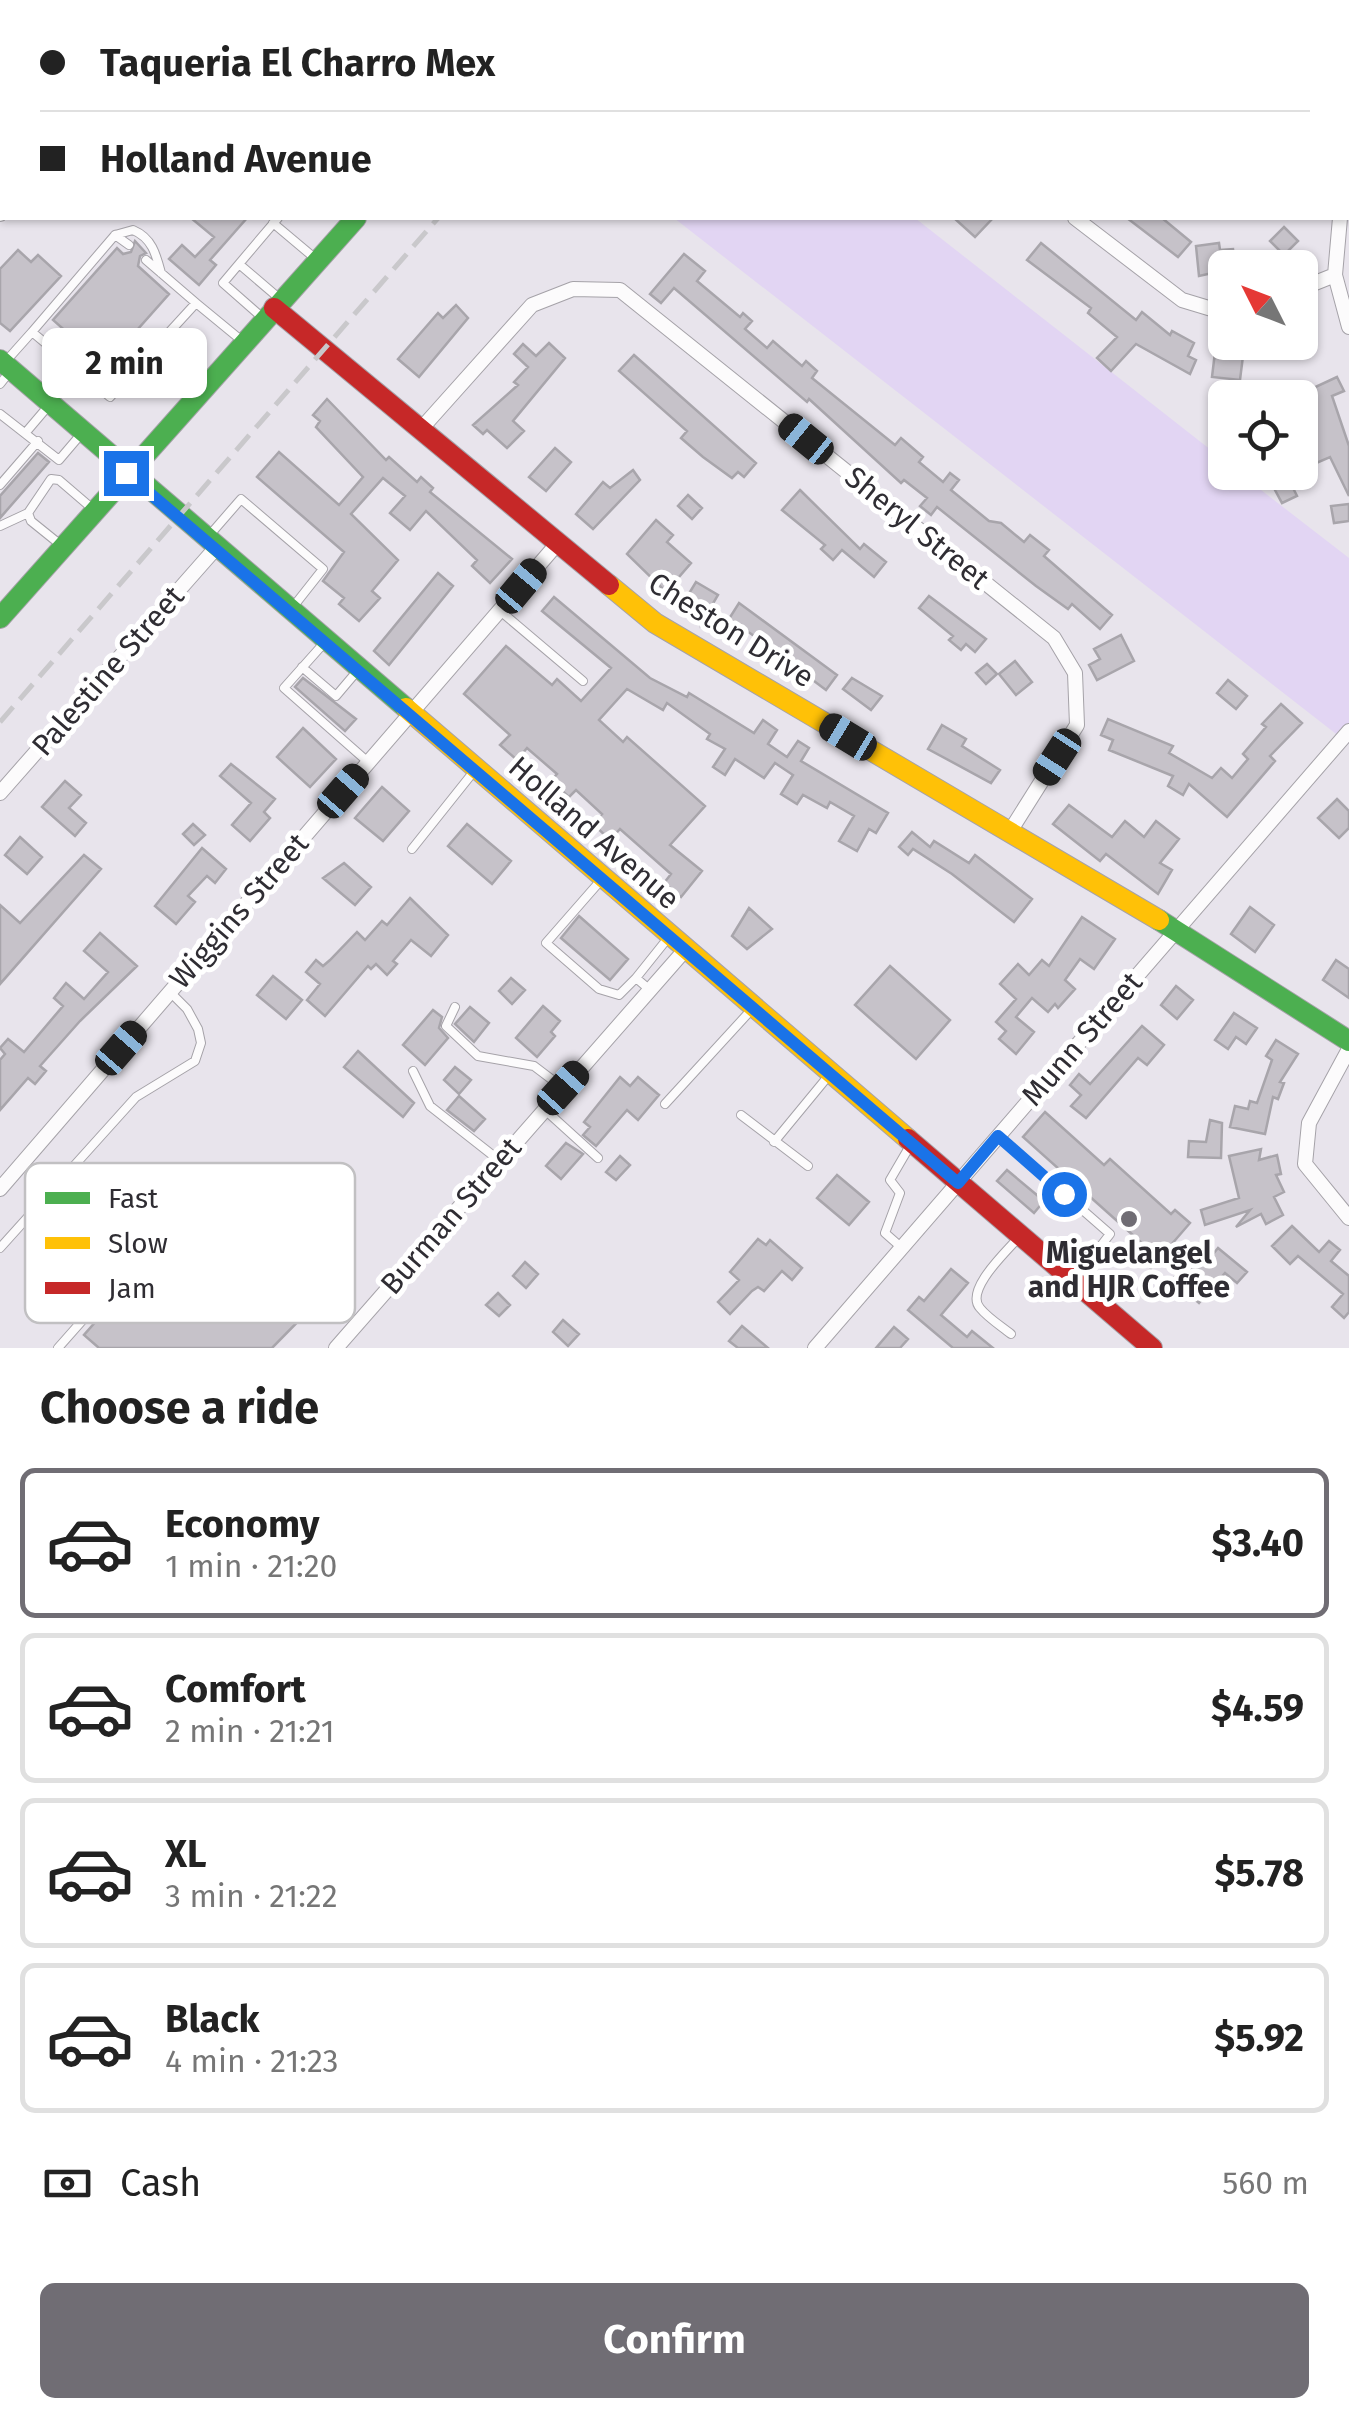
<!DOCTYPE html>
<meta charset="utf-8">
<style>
:root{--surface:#fff;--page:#f2f2f2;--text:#222;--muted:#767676;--line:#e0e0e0;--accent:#706d74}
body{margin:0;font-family:"Fira Sans",sans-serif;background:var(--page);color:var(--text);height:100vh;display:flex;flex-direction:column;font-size:38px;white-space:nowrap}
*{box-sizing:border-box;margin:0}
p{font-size:32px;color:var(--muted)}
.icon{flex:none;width:55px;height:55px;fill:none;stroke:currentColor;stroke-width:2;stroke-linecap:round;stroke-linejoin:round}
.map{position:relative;height:1348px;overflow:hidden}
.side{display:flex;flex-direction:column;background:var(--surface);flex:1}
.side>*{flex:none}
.hud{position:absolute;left:0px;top:0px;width:1350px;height:220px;box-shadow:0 2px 8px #0004;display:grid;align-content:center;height:220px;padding:0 40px;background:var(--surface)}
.needle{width:65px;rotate:312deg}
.buttons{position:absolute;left:1208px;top:250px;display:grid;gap:20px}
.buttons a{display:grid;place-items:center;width:110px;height:110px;border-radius:15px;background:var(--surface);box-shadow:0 2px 8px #0004;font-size:50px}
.end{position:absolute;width:45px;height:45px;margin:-22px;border:12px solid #1a73e8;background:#fff;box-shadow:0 0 0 5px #fff}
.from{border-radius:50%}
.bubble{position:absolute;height:70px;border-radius:15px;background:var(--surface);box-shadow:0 2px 8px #0004;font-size:32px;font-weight:700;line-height:70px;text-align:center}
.car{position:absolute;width:30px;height:60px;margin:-30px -15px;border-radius:12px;box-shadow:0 0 8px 2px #0007;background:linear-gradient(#222 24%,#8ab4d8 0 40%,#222 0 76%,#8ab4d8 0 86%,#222 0)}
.hud b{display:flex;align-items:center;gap:35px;height:95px;font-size:38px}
.hud b+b{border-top:2px solid var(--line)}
.hud i{width:25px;height:25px;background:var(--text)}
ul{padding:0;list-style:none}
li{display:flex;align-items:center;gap:30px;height:150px;margin:0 20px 15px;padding:0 20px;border:5px solid var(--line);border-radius:15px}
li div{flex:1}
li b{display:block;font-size:38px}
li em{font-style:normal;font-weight:700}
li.active{border-color:var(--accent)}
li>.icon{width:90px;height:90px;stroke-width:1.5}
h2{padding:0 40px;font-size:45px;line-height:120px}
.pay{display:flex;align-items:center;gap:25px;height:110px;padding:0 40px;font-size:38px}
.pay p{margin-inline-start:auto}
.button{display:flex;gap:20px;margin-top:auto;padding:20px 40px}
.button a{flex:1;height:115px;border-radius:15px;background:var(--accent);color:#fff;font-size:40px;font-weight:700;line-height:115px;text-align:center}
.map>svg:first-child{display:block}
.green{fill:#e2d5f3}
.building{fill:#c6c2c9;stroke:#a8a5ab;stroke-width:2.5}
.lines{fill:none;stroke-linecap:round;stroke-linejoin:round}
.lane-casing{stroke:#a5a2a8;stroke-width:10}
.street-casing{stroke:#a5a2a8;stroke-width:16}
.fast-casing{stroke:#a5a2a8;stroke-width:22}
.slow-casing{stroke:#a5a2a8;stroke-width:22}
.jam-casing{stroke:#a5a2a8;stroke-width:22}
.lane{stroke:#fcfbfc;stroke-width:8}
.street{stroke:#fcfbfc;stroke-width:14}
.fast{stroke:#4caf50;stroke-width:20}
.slow{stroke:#ffc107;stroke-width:20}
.jam{stroke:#c62828;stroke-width:20}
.rail{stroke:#c9c8cb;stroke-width:5;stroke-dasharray:20 10;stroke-linecap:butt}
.route{stroke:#1a73e8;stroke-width:12}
.poi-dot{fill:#706d74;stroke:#fff;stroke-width:4}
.labels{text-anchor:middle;stroke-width:10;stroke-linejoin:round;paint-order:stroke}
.street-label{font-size:30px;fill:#2f2d33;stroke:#fff}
.poi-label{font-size:30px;font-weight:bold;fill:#2f2d33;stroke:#fff}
.key{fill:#fff;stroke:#c1c0c2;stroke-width:2.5}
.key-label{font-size:28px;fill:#2f2d33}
</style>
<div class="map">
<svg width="1349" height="1348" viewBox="0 0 1349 1348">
<rect width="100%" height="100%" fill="#e8e4ec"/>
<path class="green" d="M 674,218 L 915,218 L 1225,461 L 1225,472 L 1239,473 L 1349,558 L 1349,744 Z"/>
<path class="building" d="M 191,218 L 247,218 L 210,260 L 216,265 L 199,285 L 169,259 L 182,245 L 195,257 L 214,237 Z
M 954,218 L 993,218 L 975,237 Z
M 1127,218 L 1162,218 L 1191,242 L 1178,257 Z
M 1284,227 L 1298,241 L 1284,255 L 1270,241 Z
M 135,241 L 146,253 L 140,256 L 138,266 L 169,294 L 105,366 L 53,320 L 117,248 L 123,254 L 131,252 Z
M 1041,243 L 1136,320 L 1142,312 L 1170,335 L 1172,331 L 1194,343 L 1188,356 L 1196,360 L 1190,374 L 1136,344 L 1111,371 L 1097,358 L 1117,337 L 1088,313 L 1091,308 L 1027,260 Z
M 1219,243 L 1220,250 L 1233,249 L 1235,268 L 1199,276 L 1196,246 Z
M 18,250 L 31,262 L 38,255 L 61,276 L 10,331 L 0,323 L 0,269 Z
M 684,254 L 705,271 L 697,281 L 740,317 L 743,313 L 752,321 L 745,329 L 767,348 L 773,341 L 802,366 L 806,361 L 817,371 L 812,378 L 895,445 L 901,438 L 923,457 L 919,462 L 943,482 L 950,473 L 959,480 L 951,490 L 989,521 L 1001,523 L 1024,542 L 1030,535 L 1049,550 L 1044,556 L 1112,615 L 1100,629 L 1072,604 L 1068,609 L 1036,586 L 937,507 L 931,515 L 920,506 L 927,498 L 904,480 L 901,483 L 809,399 L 807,402 L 674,288 L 661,303 L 650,294 Z
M 456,305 L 468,318 L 419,377 L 398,359 L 438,313 L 443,318 Z
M 549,343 L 565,358 L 513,421 L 524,431 L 507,448 L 487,430 L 483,434 L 473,425 L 518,385 L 514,382 L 528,367 L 514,354 L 523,344 L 536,356 Z
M 1215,352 L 1243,356 L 1240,380 L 1212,377 Z
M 634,355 L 756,463 L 744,477 L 738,472 L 732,478 L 703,457 L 681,438 L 687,431 L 619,371 Z
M 1337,377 L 1344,391 L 1332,396 L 1349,446 L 1349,496 L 1330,457 L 1300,470 L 1300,402 L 1311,389 Z
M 327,399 L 386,460 L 389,457 L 417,482 L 421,477 L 433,488 L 430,492 L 512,559 L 490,583 L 472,566 L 477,560 L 426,511 L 410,530 L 390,513 L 405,496 L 383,478 L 351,514 L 398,560 L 372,591 L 380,598 L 359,621 L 339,604 L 344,598 L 323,581 L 344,552 L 257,477 L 279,452 L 339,505 L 363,477 L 316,427 L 320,421 L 313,415 Z
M 555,448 L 571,462 L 546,491 L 529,477 Z
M 38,453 L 49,462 L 0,518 L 0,496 Z
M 633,470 L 640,480 L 593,529 L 576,514 L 603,482 L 610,488 Z
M 1290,482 L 1297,496 L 1282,503 L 1275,490 Z
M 800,490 L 860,549 L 864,544 L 886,562 L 874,577 L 842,550 L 833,560 L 821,549 L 825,545 L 782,510 Z
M 688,495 L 702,508 L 692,519 L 678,506 Z
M 1349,504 L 1349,521 L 1334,523 L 1331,506 Z
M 656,520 L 673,535 L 667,542 L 691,563 L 666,592 L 627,554 Z
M 438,573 L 453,586 L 389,665 L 374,651 Z
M 696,582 L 718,595 L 701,624 L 701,616 L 682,605 Z
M 929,596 L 986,639 L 975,652 L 966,644 L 961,650 L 949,640 L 953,636 L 919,608 Z
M 554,597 L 650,678 L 687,697 L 689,693 L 754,733 L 763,720 L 777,730 L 768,744 L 787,757 L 798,741 L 809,748 L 801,761 L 888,813 L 876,833 L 869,829 L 857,851 L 839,841 L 854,816 L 830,802 L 827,808 L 803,795 L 797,804 L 781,794 L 793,775 L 775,763 L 764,778 L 735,759 L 725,775 L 713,767 L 725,749 L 707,739 L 710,734 L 667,703 L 663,710 L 627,689 L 599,720 L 623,742 L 627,737 L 705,806 L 670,845 L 702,871 L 681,897 L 664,883 L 671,874 L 620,829 L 610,840 L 593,824 L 602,814 L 576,790 L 569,797 L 551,781 L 557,774 L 527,748 L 517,760 L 500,745 L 510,735 L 464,694 L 506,646 L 552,685 L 557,679 L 581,701 L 611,668 L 542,611 Z
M 739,603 L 837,675 L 826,690 L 750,633 L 727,622 Z
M 1121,635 L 1134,661 L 1097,680 L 1089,665 L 1100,659 L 1094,649 Z
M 1015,661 L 1032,682 L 1016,695 L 999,674 Z
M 987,664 L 997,674 L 986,684 L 976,673 Z
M 303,678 L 356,719 L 345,731 L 295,687 Z
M 852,678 L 882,696 L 871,710 L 843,689 Z
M 1228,680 L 1247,696 L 1236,709 L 1217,693 Z
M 1281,704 L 1302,723 L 1270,756 L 1275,761 L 1227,817 L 1189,784 L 1183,795 L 1168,786 L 1173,776 L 1109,750 L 1113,740 L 1101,735 L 1108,719 L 1173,746 L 1169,753 L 1212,778 L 1221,768 L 1232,778 L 1248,759 L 1243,754 L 1266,727 L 1262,724 Z
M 942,725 L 966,739 L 962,746 L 1000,770 L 991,783 L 928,749 Z
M 303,728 L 336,759 L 310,787 L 277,757 Z
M 231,764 L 275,799 L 264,812 L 270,818 L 250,841 L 232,825 L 251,803 L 220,776 Z
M 65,781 L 81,795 L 69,808 L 86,823 L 75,836 L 42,807 Z
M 382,787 L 409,811 L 383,841 L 355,818 Z
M 1337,799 L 1349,811 L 1349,828 L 1339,838 L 1318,818 Z
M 1069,805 L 1112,837 L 1125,821 L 1144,837 L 1156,821 L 1179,839 L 1160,863 L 1172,870 L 1158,894 L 1106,854 L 1100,861 L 1053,824 Z
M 193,824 L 205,835 L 194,845 L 183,834 Z
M 467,824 L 511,861 L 492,884 L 448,846 Z
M 912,832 L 930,847 L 934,841 L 969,863 L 975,855 L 1032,899 L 1014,922 L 952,874 L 913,849 L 908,855 L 899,847 Z
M 20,837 L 42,857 L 27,874 L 5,855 Z
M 202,848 L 226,869 L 215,883 L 207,876 L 188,896 L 195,902 L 176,924 L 155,906 Z
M 84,855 L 101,869 L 0,984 L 0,905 L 20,923 Z
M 344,863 L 371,887 L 355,905 L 323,878 Z
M 410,898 L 448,935 L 431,956 L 411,940 L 393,961 L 397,964 L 387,975 L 376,964 L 371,969 L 368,966 L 325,1016 L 307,1000 L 320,984 L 306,972 L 316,960 L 323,966 L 330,960 L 357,932 L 365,940 L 382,921 L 387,925 Z
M 1250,907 L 1274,925 L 1255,952 L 1231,934 Z
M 749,908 L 772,929 L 747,949 L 732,936 Z
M 579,916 L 628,959 L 610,980 L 561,938 Z
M 1082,917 L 1115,939 L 1094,969 L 1080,959 L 1065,980 L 1075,989 L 1058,1008 L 1055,1004 L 1048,1012 L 1032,998 L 1016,1017 L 1034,1032 L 1016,1054 L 999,1039 L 1006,1031 L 996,1022 L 1016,999 L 1000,984 L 1018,964 L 1029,975 L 1042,960 L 1049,966 Z
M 100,933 L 137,966 L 80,1021 L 40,1066 L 46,1071 L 35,1084 L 28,1078 L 0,1110 L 0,1060 L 5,1054 L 0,1048 L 8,1039 L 24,1052 L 63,1006 L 54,998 L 66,983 L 84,999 L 108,972 L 84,951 Z
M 1336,960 L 1349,969 L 1349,998 L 1323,980 Z
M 890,966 L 950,1020 L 916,1059 L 855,1005 Z
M 273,976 L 302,1000 L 286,1019 L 257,995 Z
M 511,978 L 525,990 L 512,1004 L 499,991 Z
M 1176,986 L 1193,1000 L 1177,1019 L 1161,1005 Z
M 543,1006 L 560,1021 L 551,1032 L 555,1036 L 537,1057 L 516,1038 Z
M 470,1007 L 489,1023 L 474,1042 L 455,1024 Z
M 433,1010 L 442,1017 L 439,1028 L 448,1038 L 425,1065 L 403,1045 Z
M 1234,1013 L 1257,1028 L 1246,1044 L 1236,1037 L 1228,1049 L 1215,1040 Z
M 1142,1026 L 1164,1045 L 1147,1065 L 1138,1058 L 1086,1118 L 1071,1106 L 1081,1095 L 1070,1085 L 1079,1074 L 1090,1084 Z
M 1276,1040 L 1298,1054 L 1280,1082 L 1284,1083 L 1278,1099 L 1273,1097 L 1265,1134 L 1230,1127 L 1235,1106 L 1248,1109 L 1250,1101 L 1257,1103 L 1272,1060 L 1266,1056 Z
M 358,1051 L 414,1103 L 403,1117 L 344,1067 Z
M 455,1067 L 471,1080 L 459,1094 L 444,1080 Z
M 620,1077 L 630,1086 L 638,1077 L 659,1095 L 638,1120 L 627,1110 L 596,1146 L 583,1135 L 590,1127 L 584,1122 Z
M 459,1096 L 485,1119 L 474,1131 L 447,1110 Z
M 1045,1112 L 1104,1165 L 1110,1159 L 1171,1214 L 1175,1210 L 1190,1223 L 1151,1268 L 1136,1256 L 1144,1245 L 1023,1137 Z
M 1210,1120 L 1222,1123 L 1221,1158 L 1188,1157 L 1189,1141 L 1206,1142 Z
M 566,1143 L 583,1154 L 561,1179 L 546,1166 Z
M 1261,1149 L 1259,1160 L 1277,1155 L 1281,1174 L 1276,1175 L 1284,1192 L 1274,1197 L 1283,1215 L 1266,1224 L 1261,1214 L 1236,1227 L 1250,1210 L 1205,1225 L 1201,1210 L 1239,1198 L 1229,1156 Z
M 620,1156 L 630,1165 L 616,1180 L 606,1172 Z
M 1007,1170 L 1044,1201 L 1034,1213 L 997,1181 Z
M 837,1175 L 869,1202 L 849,1225 L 817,1198 Z
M 254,1221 L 299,1261 L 294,1266 L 326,1293 L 272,1348 L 99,1348 L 84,1335 L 135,1277 L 169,1307 L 239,1228 L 246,1230 Z
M 1292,1226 L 1319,1252 L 1329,1241 L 1340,1250 L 1331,1261 L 1349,1276 L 1349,1312 L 1344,1318 L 1332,1307 L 1343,1294 L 1298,1256 L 1290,1264 L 1272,1246 Z
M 758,1239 L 766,1245 L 770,1240 L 802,1268 L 792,1280 L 782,1271 L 764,1291 L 758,1287 L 752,1291 L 730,1314 L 718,1302 L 739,1280 L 730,1272 Z
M 1218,1248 L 1247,1272 L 1237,1283 L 1225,1273 L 1199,1303 L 1172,1280 L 1198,1250 L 1209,1259 Z
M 525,1262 L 538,1274 L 526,1288 L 513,1276 Z
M 951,1269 L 968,1283 L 941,1315 L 967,1337 L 972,1331 L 993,1348 L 953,1348 L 908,1310 L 919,1297 L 924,1301 Z
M 498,1293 L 510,1305 L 499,1316 L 486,1305 Z
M 563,1320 L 579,1334 L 568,1346 L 553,1332 Z
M 742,1326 L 768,1348 L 738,1348 L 729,1341 Z
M 894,1327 L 908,1339 L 900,1348 L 876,1348 Z"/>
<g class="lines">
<defs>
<path id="lane" d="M 278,218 L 239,264 L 280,299
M 273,223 L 317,260
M 115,235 L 133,230 C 152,238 156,254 161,273
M 146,260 L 196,303
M 239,264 L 223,283 L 264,319
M 32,332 L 115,235 L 129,245
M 7,360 L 32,332 L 110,397 L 196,303 L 241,340
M 0,384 L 11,370
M 0,414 L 59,460 L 82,433
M 27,431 L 50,404
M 0,485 L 38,441
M 0,526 L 28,513
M 208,537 L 241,499 L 323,569 L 293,607
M 62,546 L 31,521 L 28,513 L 51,479 L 59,480 L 94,510
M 499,610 L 583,681
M 325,642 L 284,688 L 368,762
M 302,667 L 336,696 L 358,670
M 412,849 L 475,770
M 602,879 L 546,943 L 599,989 L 619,995 L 636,978 L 650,990
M 636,978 L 668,938
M 455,1007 L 446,1026 L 478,1056 L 534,1066 L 563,1088
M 413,1071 L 430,1106 L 500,1161
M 665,1104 L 753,1008
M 544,1109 L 598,1158
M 741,1115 L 808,1166
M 998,1136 L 1110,1234 L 1076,1278
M 774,1142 L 830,1074
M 30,1218 L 91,1274 L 100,1290 L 96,1305 L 58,1348
M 0,1248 L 136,1097 L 195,1061 L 201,1043 L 198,1029 L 187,1009 L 170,992
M 902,1248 L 885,1233 L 900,1193 L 890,1180 L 911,1144
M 1011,1334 C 1001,1326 988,1318 980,1308 C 964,1290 1008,1250 1020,1236"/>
<path id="street" d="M 275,0 L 278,2
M 835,0 L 836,2
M 1129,0 L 1132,2
M 189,2 L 192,0
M 1348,169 L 1349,170
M 1348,189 L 1349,186
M 0,214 L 2,211
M 1075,218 L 1182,300 L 1225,313
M 1340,218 L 1335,275 L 1349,327
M 1300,289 L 1335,275
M 421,429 L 532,305 L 573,289 L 620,290 L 1054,638 L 1075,673 L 1077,725 L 1009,833
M 0,793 L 215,549
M 1349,1049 L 1309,1123 L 1305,1164 L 1349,1218
M 0,1189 L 557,544
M 336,1348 L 685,950
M 815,1348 L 1349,731"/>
<path id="fast" d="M 0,360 L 406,708
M 0,618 L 356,218
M 1159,920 L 1349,1041"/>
<path id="slow" d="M 542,2 L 544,0
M 609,585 L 655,623 L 1159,920
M 406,708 L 908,1139"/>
<path id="jam" d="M 274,308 L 609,585
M 908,1139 L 1152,1348"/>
</defs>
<use href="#lane" class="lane-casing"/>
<use href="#street" class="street-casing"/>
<use href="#fast" class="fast-casing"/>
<use href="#slow" class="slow-casing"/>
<use href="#jam" class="jam-casing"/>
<use href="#lane" class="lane"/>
<use href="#street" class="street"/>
<use href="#fast" class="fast"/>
<use href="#slow" class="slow"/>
<use href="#jam" class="jam"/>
<path class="rail" d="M 626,2 L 628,0
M 0,722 L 438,218"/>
</g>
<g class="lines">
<path class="route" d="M 126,473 L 958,1183 L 998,1136 L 1064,1194"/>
</g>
<circle class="poi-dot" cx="1129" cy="1219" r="10"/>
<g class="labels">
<g class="street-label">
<text transform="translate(917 528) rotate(39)" y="10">Sheryl Street</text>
<text transform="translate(731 630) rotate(32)" y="10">Cheston Drive</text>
<text transform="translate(108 671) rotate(-49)" y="10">Palestine Street</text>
<text transform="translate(594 833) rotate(41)" y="10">Holland Avenue</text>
<text transform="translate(239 911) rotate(-49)" y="10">Wiggins Street</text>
<text transform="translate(1082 1039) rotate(-49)" y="10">Munn Street</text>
<text transform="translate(451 1216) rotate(-49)" y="10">Burman Street</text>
</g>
<g class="poi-label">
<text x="1129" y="1263">Miguelangel<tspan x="1129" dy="34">and HJR Coffee</tspan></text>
</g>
</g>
<rect x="25" y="1163" width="330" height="160" rx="15" class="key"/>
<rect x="45" y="1192" width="45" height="12" fill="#4caf50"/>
<rect x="45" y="1237" width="45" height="12" fill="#ffc107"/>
<rect x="45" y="1282" width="45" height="12" fill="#c62828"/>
<g class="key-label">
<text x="108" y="1208">Fast</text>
<text x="108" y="1253">Slow</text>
<text x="108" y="1298">Jam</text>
</g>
</svg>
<div class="buttons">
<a><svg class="needle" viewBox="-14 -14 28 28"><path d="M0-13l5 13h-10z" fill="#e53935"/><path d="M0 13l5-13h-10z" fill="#767676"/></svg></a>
<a><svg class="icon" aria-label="locate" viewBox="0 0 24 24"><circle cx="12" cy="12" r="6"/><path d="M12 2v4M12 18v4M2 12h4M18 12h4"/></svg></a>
</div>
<i class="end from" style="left:1064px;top:1194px"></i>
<i class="end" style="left:126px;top:473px"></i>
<div class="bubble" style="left:42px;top:328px;width:165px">2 min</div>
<i class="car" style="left:806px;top:439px;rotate:309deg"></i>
<i class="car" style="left:521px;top:586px;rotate:40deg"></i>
<i class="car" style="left:848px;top:737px;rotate:301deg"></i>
<i class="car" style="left:1057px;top:757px;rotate:213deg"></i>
<i class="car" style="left:343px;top:791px;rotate:41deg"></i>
<i class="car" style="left:121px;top:1048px;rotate:41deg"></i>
<i class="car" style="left:563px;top:1088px;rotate:42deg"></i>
<div class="hud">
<b><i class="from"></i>Taqueria El Charro Mex</b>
<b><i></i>Holland Avenue</b>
</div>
</div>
<section class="side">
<h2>Choose a ride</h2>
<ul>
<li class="active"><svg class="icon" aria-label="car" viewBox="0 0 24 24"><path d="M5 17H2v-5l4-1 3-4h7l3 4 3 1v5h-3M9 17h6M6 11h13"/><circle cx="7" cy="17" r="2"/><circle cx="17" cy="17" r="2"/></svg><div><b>Economy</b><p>1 min · 21:20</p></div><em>$3.40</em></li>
<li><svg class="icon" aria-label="car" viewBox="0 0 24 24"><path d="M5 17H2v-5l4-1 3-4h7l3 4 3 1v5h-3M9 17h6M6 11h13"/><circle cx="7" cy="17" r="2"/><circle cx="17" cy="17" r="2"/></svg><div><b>Comfort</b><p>2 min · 21:21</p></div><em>$4.59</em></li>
<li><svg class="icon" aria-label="car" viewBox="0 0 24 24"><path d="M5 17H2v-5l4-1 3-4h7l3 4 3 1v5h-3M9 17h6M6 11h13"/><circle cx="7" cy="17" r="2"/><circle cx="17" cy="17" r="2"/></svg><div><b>XL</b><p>3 min · 21:22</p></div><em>$5.78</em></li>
<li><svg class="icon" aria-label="car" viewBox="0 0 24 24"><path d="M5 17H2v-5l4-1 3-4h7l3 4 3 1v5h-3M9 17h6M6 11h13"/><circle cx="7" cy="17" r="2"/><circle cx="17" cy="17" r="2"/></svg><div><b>Black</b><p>4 min · 21:23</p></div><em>$5.92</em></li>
</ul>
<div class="pay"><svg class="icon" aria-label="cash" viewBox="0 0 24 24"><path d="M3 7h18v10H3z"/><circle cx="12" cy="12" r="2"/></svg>Cash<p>560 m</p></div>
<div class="button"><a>Confirm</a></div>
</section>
